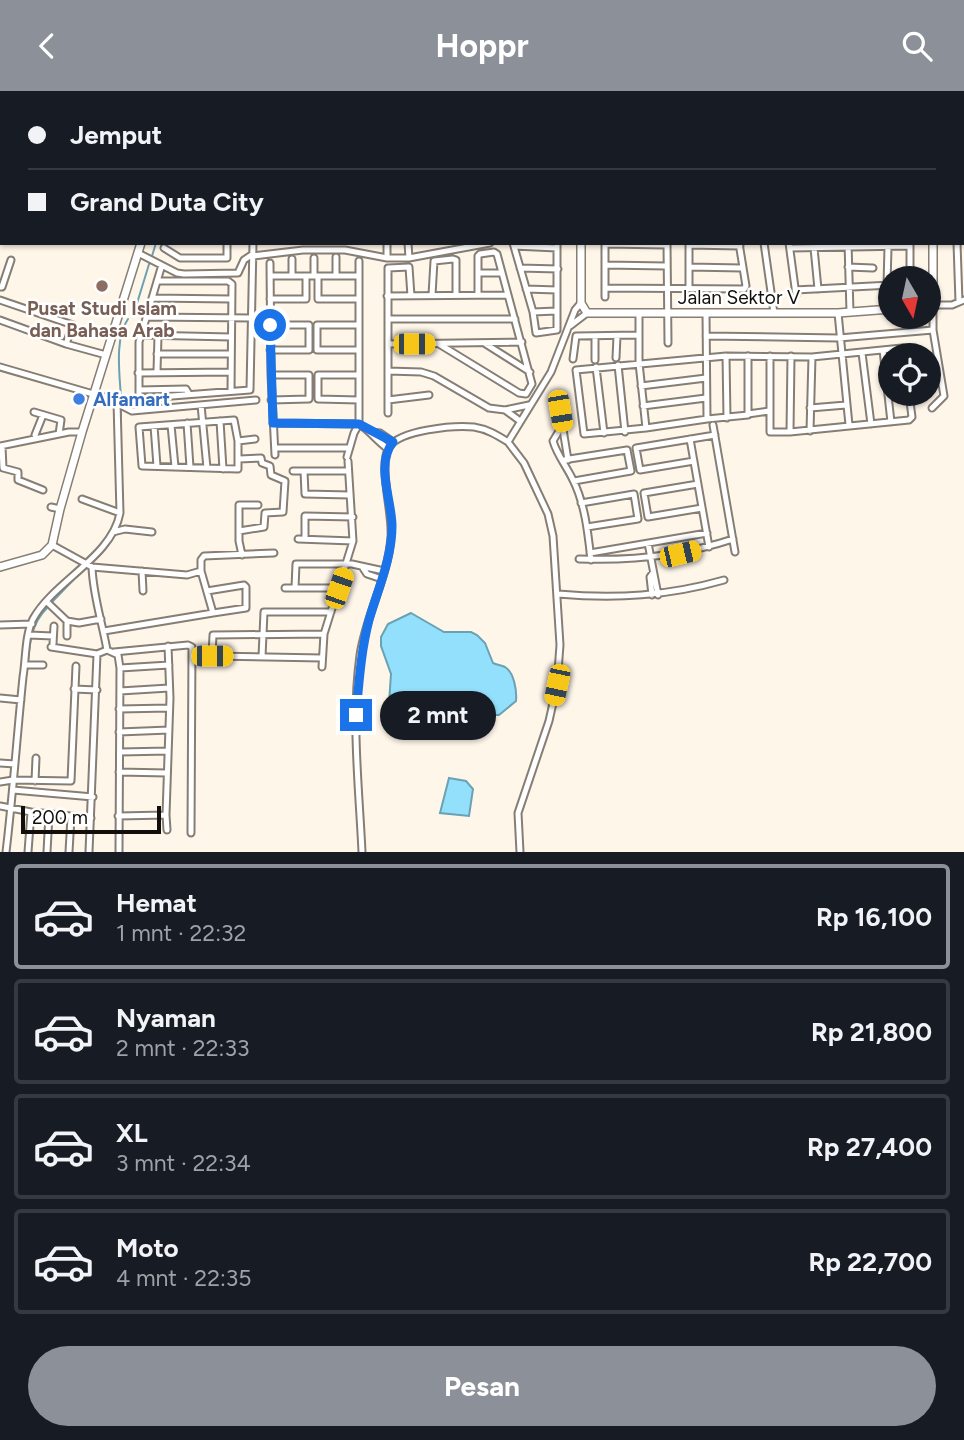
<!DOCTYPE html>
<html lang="id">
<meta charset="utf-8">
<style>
:root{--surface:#171b24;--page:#20242c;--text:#f1f3f6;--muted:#9ea1a6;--line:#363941;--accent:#8c9099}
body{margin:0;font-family:Figtree,sans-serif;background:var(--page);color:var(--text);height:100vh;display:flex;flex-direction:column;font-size:26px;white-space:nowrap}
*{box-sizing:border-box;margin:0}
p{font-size:23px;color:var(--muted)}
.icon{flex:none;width:38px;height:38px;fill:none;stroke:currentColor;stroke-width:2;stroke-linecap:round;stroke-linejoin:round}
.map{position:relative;height:761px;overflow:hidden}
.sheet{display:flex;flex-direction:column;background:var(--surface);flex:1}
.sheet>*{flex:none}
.guide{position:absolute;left:0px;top:0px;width:964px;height:154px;box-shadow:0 2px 5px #0004;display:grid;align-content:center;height:154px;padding:0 28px;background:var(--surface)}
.needle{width:46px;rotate:171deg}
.buttons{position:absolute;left:878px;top:175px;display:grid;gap:14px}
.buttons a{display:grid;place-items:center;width:63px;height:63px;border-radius:50%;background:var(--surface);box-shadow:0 2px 5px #0004;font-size:35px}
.scale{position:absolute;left:21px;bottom:18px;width:140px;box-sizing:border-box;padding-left:7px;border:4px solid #110e0b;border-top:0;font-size:19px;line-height:24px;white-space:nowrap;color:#110e0b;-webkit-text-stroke:5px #fff;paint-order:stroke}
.end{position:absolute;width:32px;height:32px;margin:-16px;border:9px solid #1a73e8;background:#fff;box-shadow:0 0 0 4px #fff}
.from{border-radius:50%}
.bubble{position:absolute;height:49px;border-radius:24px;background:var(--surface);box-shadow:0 2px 5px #0004;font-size:23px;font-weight:700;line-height:49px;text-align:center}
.car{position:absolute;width:21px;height:42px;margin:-21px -10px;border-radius:9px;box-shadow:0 0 5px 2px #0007;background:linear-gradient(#f5c518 24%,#345 0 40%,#f5c518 0 76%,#345 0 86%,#f5c518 0)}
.guide b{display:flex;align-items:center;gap:24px;height:66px;font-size:26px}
.guide b+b{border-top:2px solid var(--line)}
.guide i{width:18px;height:18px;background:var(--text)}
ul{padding:12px 0 0;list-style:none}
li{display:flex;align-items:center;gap:21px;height:105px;margin:0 14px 10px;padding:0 14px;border:4px solid var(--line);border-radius:7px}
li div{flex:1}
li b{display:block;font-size:26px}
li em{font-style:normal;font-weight:700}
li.current{border-color:var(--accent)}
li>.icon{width:63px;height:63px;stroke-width:1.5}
.primary-button{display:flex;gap:14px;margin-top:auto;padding:14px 28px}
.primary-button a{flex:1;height:80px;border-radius:42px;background:var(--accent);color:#fff;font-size:28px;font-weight:700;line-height:80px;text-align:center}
header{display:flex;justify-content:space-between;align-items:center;height:91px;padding:0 28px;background:var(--accent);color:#fff;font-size:32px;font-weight:700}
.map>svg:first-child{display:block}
.water{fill:#92e0fb;stroke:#6ba1b3;stroke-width:2}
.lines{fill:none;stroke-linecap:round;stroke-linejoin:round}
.stream{stroke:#6ba1b3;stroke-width:2}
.river{stroke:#92e0fb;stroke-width:9}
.street-casing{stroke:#867e74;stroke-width:9}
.secondary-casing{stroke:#867e74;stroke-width:10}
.street{stroke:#fff;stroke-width:5}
.secondary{stroke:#fff;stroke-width:7}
.route{stroke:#1a73e8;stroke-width:9}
.education-dot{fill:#8d6e63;stroke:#fff;stroke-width:2.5}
.shop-dot{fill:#3f7fe0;stroke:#fff;stroke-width:2.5}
.labels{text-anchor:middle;stroke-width:5;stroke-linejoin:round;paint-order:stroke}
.street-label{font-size:19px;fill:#110e0b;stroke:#fff}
.education-label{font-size:19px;font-weight:bold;fill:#785e54;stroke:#fff}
.shop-label{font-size:19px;font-weight:bold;fill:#366cbe;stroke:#fff;text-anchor:start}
</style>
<header><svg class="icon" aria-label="back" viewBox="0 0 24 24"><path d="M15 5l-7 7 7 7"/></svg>Hoppr<svg class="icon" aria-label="search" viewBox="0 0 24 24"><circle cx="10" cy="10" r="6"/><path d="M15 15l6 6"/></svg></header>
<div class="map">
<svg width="964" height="761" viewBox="0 0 964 761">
<rect width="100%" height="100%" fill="#fff6ea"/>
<path class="water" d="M 411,522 L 444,541 L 471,541 L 477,544 L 485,552 L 493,572 C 497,574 501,574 505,576 C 514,581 517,600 516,610 L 499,624 L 480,624 L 448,617 L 414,623 L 395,621 L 389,612 L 391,583 L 381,555 L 381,546 L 388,533 Z
M 449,687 L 466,690 L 473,698 L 469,725 L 440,722 Z"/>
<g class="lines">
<path class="stream" d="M 202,2 L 203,0
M 152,165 L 156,152
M 134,222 L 150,170
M 121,308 C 120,285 114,248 128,228
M 121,364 L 121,320
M 108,453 L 116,443
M 52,511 L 80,482
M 28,570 C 30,549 32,532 47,517"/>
<path class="river" d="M 22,2 L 22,0"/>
<defs>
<path id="street" d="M 114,0 L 135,2
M 225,0 L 229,2
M 323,0 L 344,0
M 668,0 L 668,2
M 733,0 L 733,2
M 780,0 L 780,2
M 19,2 L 19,0
M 68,2 L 68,0
M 349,2 L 349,0
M 388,2 L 388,0
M 408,2 L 408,0
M 431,2 L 431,0
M 452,2 L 452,0
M 472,2 L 472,0
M 494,2 L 494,0
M 515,2 L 515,0
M 536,2 L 536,0
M 557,2 L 557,0
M 607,2 L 607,0
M 757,2 L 757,0
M 849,2 L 849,0
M 871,2 L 871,0
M 911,2 L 911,0
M 960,2 L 960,0
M 0,11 L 2,11
M 962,15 L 964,15
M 0,30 L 2,26
M 0,57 L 2,53
M 962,61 L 964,61
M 962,82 L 964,82
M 962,102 L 964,102
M 962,125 L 964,125
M 962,145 L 964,145
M 408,152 L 409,167
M 513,152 L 533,221 L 556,220
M 667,152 L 668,252
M 764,152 L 774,222
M 789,152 L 796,204
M 848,152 L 850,221
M 957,152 L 959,211
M 605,153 L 667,154
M 689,154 L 740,155
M 514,155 L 557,157
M 164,157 L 180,167 L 227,167 L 227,152
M 790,157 L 910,155
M 814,157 L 818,198
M 138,162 L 177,182 L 184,183 L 238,182 L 244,169 L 253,163
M 253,165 L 303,159 L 345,159 L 387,167 L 409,167 L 490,152
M 336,166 L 336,185
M 387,167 L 387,152
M 292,168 L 292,185
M 270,172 L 271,284 L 275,364
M 605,174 L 666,175
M 689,176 L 742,177
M 848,176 L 873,177
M 520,177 L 558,178
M 270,185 L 359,185
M 314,185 L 314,167
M 318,185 L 318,208 L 359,208
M 910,187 L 910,152
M 157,190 L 228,190 L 232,193 L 231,300
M 887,194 L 888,156
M 0,196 L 2,196 L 11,169
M 605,197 L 744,198 L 746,195 L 739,152
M 526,198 L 557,199
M 689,198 L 689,152
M 795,199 L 891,194
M 432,204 L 434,170 L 453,168 L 456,169 L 456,204
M 478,204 L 478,182 L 502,182
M 387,205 L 508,204
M 605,206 L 605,152
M 152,207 L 231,208
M 270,208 L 306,208 L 306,185
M 0,209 L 73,234 L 66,253
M 533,221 L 536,242 L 557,239 L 557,152
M 639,222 L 639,272 L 646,337 L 707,328 L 706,222
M 838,222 L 849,334
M 146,226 L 252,227
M 388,228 L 515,228
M 0,229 L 66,253 L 106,264
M 269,234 L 309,234 L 309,259 L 270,259
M 359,234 L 317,234 L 317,259 L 359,259
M 570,235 L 587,222
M 141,244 L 231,246
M 706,245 L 839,247 L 933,239
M 595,246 L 595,269
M 484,252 L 530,281
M 388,253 L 522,251
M 439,253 L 519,302 L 526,303 L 532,293 L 497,163 L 494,161 L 480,163 L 478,165 L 478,182
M 883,259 L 891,331
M 862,262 L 871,333
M 157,263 L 231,263
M 726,265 L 727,327
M 770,265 L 770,341 L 790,341
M 791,265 L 790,341 L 909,329 L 912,326 L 909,303
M 616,267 L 617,245
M 573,268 L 576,245 L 639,244
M 618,274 L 625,341
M 0,276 L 107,307 L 132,320 L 256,309
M 596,276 L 604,342
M 157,280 L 158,245
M 388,280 L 421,281 L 434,285 L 489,317 L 505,319 L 529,314
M 138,282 L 231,281
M 271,284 L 309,284 L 309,308 L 271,309
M 359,284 L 318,284 L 318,308 L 359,309
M 641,295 L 706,287
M 139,299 L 186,298 L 189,303
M 139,307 L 139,251 L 161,177
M 133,308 L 250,299 L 253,152
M 388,309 L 429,304
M 201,314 L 207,377
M 643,315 L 706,307
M 810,317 L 846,314
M 932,317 L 944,305 L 933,239 L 933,214 L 952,214 L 964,209
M 505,319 L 520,330
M 560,320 L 568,369
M 34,321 L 61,329 L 59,343
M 388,322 L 388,177 L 409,176 L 411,205
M 748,323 L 769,320
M 707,328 L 748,324 L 748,265
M 234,329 L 238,350 L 238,378 L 142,375 L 139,336 Z
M 220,330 L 223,378
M 187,332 L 190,376
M 273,332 L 359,333 C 370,340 377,350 388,358
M 171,334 L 175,376
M 713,334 L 735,461
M 154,335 L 157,375
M 562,335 L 553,350 C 557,364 567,376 573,389 C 585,413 588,442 591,469
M 646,337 L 584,343 L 576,279 L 726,265 L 812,266 L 902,257 L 904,264
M 810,340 L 812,266
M 371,341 L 380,342 L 393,351
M 35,344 L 43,324
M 690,348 L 709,456
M 238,350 L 255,348
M 508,351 L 524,372 L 548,423 L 553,445 L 560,554 L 557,594 L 549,630 L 518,722 L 520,761
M 0,355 L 69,341 L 82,341
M 2,355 L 3,377 L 18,381 L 18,389 L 43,399
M 275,357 L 349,357
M 347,366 L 354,342 L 359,333 L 359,170
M 239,368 L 261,367 L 262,372 L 270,375 L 271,384 L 285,390 L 283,421 L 265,422 L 264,436 L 239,440
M 563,369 L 627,359 L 631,380 L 574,390
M 694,370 L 640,379 L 636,357 L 715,344
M 293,380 L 348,380
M 304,380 L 305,403 L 350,404
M 698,393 L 644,402 L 648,426 L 702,417
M 82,408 L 120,422
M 581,412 L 634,403 L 638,428 L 587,436
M 51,416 L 60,418
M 113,441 L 125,438 L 152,441
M 298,448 L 353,450
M 305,448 L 305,425 L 353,426
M 648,452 L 658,504
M 52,454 L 92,476 C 93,505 102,530 107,559
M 590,462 L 707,442
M 242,464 L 239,450 L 239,414 L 258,414
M 579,468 C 633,470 682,465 733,448
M 92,476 L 187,484 L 201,480 L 201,469 L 204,465 L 274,462
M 363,477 L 367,483 L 382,488
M 142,480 L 143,500
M 285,497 L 339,497
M 295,497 L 296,473 L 352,473 L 384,480
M 207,500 L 244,494 L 246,496 L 246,517 L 213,522
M 558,503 C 616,508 668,505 724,489
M 652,504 L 650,486 L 653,482
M 47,511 L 67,530 L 67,545
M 67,530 L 79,532 L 101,528
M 0,534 L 32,533
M 104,540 L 213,522 L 201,480
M 29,544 L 53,545
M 53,553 L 54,535
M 51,556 L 97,563
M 114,561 L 188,554 L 192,556 L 191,742
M 262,566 L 264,521 L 331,521
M 322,567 L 212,565 L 213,544 L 324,543
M 25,574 L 43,574
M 322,576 L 324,543 L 353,450 L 348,370
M 120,577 L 169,574
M 74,598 L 97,599
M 120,600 L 169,597
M 0,607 L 21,609
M 119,618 L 169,617
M 119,641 L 169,639
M 120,661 L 168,660
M 0,672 L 15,673
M 119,681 L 167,682
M 35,690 L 36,667
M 0,691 L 13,689 L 71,690 L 76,575
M 13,699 L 93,706
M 0,715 L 31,721 L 91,727
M 166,724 L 167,739
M 118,725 L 166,724 L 170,607 L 168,555
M 6,761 C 13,703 17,644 23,586 C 26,568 25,544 33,528 C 54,490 112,466 120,422 L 117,311
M 28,761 L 31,721
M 47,761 L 49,723
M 69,761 L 71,726
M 89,761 L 97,563 L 107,559 L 118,564 L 120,577 L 119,761
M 362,761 C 359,696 351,629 360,564 C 366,524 388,486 391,446 C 393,422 378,375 389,356 C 400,339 454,334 474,336 C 487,338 497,344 508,351 L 551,281 L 575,219 L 581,212"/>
<path id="secondary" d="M 188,2 L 188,0
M 583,2 L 583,0
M 935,2 L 935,0
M 581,152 L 581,212 L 587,222 L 838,222 L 891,218
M 929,215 L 933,214 L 933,152
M 0,476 L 42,464 L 52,454 L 60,418 L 82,341 L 141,152"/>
</defs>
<use href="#street" class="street-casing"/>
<use href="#secondary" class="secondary-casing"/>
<use href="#street" class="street"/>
<use href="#secondary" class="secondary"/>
</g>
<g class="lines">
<path class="route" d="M 270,234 L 273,332 L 359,333 L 393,351 C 375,374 392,409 392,435 C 392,467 378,498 369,529 C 361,560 359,591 356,624"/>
</g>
<circle class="education-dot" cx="102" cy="195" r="7"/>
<circle class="shop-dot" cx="79" cy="308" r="7"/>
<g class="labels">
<g class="street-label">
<text x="739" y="213">Jalan Sektor V</text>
</g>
<g class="education-label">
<text x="102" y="224">Pusat Studi Islam<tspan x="102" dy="22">dan Bahasa Arab</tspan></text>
</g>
<g class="shop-label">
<text x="93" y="315">Alfamart</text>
</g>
</g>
</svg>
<div class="buttons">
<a><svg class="needle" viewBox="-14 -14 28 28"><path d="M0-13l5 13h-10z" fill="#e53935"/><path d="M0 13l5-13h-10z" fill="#9ea1a6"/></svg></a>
<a><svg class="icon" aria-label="locate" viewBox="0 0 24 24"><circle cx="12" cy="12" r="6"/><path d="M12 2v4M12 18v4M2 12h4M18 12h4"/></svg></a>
</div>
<div class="scale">200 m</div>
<i class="end from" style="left:270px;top:234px"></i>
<i class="end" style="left:356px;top:624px"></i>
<div class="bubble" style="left:380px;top:600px;width:116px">2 mnt</div>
<i class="car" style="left:414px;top:253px;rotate:90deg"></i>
<i class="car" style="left:560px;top:320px;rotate:170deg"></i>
<i class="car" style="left:680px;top:463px;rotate:77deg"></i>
<i class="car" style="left:339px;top:497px;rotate:19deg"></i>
<i class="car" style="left:212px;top:565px;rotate:90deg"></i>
<i class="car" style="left:557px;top:594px;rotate:192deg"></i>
<div class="guide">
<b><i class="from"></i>Jemput</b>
<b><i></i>Grand Duta City</b>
</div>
</div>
<section class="sheet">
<ul>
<li class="current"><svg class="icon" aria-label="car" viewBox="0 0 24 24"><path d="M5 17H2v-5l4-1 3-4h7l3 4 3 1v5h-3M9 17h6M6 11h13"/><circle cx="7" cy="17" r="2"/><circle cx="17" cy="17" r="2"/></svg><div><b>Hemat</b><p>1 mnt · 22:32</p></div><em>Rp 16,100</em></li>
<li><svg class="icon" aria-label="car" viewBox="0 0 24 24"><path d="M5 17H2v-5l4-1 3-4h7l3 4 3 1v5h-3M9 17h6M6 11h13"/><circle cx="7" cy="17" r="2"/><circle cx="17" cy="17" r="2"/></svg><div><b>Nyaman</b><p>2 mnt · 22:33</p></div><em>Rp 21,800</em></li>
<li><svg class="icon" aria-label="car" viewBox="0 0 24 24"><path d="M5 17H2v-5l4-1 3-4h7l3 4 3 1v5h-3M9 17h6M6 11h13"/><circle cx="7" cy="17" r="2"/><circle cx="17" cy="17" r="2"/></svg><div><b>XL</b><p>3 mnt · 22:34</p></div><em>Rp 27,400</em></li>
<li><svg class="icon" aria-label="car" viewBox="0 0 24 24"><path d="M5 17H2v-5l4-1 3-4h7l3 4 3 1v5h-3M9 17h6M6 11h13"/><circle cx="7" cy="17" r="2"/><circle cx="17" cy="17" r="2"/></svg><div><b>Moto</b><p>4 mnt · 22:35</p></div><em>Rp 22,700</em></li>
</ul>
<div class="primary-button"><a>Pesan</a></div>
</section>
